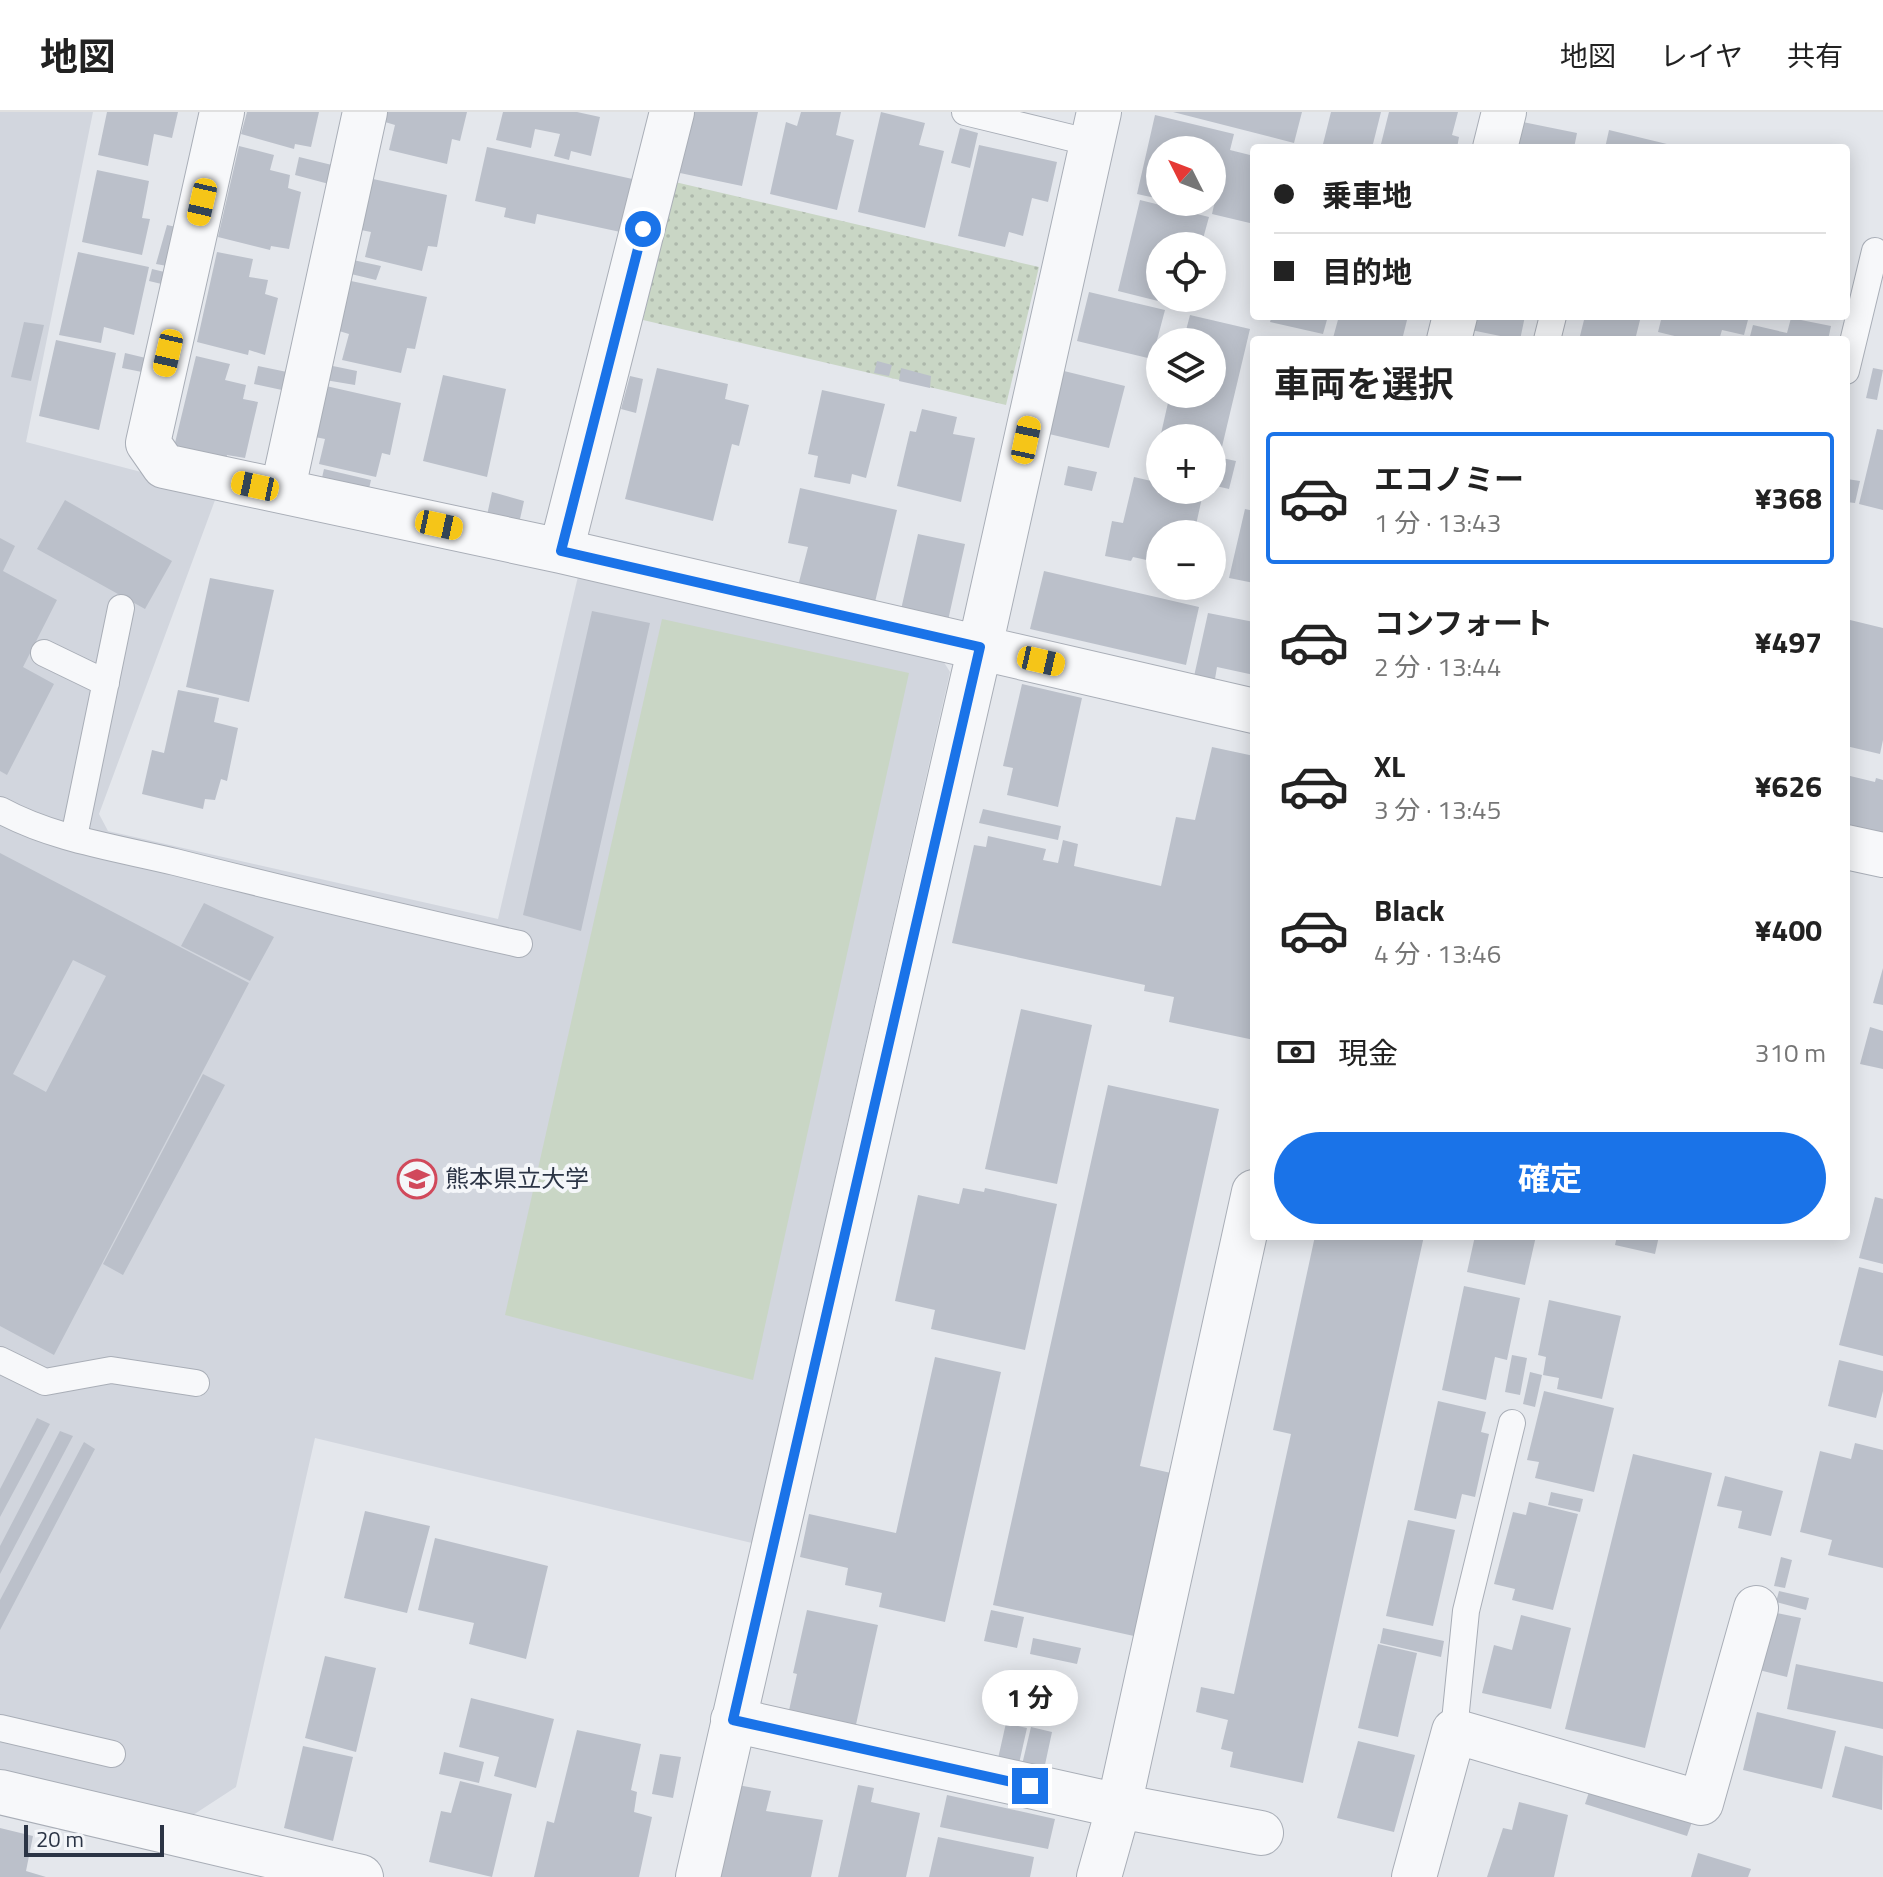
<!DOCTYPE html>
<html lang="ja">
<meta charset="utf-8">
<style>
:root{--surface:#fff;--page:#f2f2f2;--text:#222;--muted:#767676;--line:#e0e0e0;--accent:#1a73e8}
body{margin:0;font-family:"Titillium Web","Noto Sans JP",sans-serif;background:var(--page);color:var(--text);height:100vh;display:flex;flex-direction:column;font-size:30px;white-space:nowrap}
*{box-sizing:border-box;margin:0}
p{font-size:26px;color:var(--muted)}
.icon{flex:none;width:44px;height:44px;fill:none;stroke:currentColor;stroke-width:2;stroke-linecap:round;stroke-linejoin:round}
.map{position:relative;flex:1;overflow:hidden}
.drawer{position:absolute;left:1250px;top:224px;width:600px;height:904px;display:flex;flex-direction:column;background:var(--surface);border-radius:8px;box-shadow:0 4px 20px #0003}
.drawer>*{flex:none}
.banner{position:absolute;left:1250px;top:32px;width:600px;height:176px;border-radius:8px;box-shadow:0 4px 20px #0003;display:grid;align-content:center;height:176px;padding:0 24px;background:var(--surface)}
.needle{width:52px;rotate:312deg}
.buttons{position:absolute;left:1146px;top:24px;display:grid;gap:16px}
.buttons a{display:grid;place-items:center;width:80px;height:80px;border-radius:50%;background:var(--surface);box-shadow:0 4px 20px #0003;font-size:40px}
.scale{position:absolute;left:24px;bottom:20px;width:140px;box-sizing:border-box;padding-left:8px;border:4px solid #2b3445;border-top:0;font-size:22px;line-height:28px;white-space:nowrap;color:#2b3445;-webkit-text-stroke:6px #f4f6f9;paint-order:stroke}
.end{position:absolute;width:36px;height:36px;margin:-18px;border:10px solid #1a73e8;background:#fff;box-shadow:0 0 0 4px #fff}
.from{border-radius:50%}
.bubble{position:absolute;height:56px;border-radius:28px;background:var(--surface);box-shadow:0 4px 20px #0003;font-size:26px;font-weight:700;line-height:56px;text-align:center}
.car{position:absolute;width:24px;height:48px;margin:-24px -12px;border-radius:10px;box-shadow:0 0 6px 2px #0007;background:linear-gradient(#f5c518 24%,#345 0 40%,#f5c518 0 76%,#345 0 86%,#f5c518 0)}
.banner b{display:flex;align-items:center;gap:28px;height:76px;font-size:30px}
.banner b+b{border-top:2px solid var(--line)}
.banner i{width:20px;height:20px;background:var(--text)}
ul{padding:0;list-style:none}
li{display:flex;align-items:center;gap:24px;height:132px;margin:0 16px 12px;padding:0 8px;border:4px solid transparent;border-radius:8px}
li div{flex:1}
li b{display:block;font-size:30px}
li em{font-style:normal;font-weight:700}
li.current{border-color:var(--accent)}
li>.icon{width:72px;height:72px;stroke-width:1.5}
h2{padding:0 24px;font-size:36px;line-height:96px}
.pay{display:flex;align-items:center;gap:20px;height:88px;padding:0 24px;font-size:30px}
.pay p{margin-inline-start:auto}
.primary-button{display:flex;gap:16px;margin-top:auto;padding:16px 24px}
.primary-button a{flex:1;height:92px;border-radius:48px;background:var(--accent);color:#fff;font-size:32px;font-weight:700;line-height:92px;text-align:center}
header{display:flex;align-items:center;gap:48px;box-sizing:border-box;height:112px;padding:0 40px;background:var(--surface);border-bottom:2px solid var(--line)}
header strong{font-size:38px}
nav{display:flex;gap:44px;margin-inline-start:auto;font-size:28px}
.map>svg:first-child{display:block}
.built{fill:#d2d6de}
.park{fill:url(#park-dots)}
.garden{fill:#c9d6c5}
.building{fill:#bbc0ca;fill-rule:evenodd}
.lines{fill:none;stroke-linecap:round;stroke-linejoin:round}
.lane-casing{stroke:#a9aeb7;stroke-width:28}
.street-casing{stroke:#a9aeb7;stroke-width:46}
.lane{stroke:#f7f8fa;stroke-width:26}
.street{stroke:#f7f8fa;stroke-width:44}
.route{stroke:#1a73e8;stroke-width:10}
.labels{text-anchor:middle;stroke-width:8;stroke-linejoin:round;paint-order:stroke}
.poi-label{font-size:24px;fill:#2b3445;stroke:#f4f6f9;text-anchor:start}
</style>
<header>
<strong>地図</strong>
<nav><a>地図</a><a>レイヤ</a><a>共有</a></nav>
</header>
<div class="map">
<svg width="1883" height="1765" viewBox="0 0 1883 1765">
<defs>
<pattern id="park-dots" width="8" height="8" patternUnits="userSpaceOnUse" patternTransform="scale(2)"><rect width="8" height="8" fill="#c9d6c5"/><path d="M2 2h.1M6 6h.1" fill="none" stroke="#adb8ab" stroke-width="1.8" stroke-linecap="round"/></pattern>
</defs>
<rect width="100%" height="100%" fill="#e4e7ec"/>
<path class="built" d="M 0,0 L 93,0 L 26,330 L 218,380 L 99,702 L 108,719 L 498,807 L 579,460 L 940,544 L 950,560 L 752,1431 L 315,1326 L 236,1675 L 190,1705 L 0,1662 Z"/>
<path class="park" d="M 675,70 L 1039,155 L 1006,293 L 643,208 Z"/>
<path class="garden" d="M 662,507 L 909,561 L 753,1268 L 505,1203 Z"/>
<path class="building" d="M 107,0 L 178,0 L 172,26 L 154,22 L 148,54 L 98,43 Z
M 247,0 L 319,0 L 311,35 L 295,32 L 294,37 L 241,22 Z
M 387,0 L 467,0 L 460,29 L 452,27 L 447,52 L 389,38 L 395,13 L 385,10 Z
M 503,0 L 577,0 L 600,5 L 591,44 L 571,39 L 569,48 L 554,44 L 560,22 L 535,17 L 531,36 L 496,28 Z
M 693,0 L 758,0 L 742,74 L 680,61 Z
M 801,0 L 841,0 L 836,23 L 854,28 L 837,98 L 770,82 L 786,10 L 797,14 Z
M 881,0 L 925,11 L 919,33 L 944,39 L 925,116 L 858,100 Z
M 1173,0 L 1302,0 L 1294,31 Z
M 1331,0 L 1381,0 L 1372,36 L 1322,36 Z
M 1389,0 L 1458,0 L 1452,23 L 1459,25 L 1457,36 L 1380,36 Z
M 1155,3 L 1234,22 L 1230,38 L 1254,44 L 1254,112 L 1212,102 L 1220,66 L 1212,64 L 1212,38 L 1160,38 L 1160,87 L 1137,82 Z
M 1518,9 L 1577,21 L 1574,36 L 1511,36 Z
M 960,16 L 978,21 L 970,56 L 951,51 Z
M 1609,18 L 1671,33 L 1670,36 L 1605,36 Z
M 979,33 L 1057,50 L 1048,90 L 1032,86 L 1023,124 L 1009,120 L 1005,135 L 958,124 Z
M 239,34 L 274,43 L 270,58 L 290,63 L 288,76 L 301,80 L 289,137 L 271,134 L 270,138 L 218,125 Z
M 487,35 L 637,68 L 625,121 L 537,102 L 535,112 L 504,105 L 506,96 L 475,89 Z
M 299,45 L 332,53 L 329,72 L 295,63 Z
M 97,58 L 149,69 L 142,106 L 150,107 L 142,143 L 82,130 Z
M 373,67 L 447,83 L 437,135 L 428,134 L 422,159 L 365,145 L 371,120 L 361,118 Z
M 1140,88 L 1209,105 L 1201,134 L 1160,134 L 1160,186 L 1189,186 L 1186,196 L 1118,179 Z
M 167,113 L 181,116 L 173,155 L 156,152 Z
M 78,140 L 149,155 L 134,223 L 104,215 L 101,231 L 59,223 Z
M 217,140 L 253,147 L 249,165 L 268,168 L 265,182 L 278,186 L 265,243 L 249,238 L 248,243 L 197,230 Z
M 353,148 L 381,154 L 376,168 L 351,162 Z
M 152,157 L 173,162 L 170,174 L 149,169 Z
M 351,169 L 427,185 L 415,237 L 407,236 L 401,261 L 342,248 L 349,222 L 339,219 Z
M 1089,180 L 1165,198 L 1152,247 L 1077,229 Z
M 1190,203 L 1250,217 L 1216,360 L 1212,359 L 1212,326 L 1160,326 L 1170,282 L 1212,282 L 1212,230 L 1183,230 Z
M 1272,204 L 1328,204 L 1323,222 L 1270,210 Z
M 1339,204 L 1408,204 L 1402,228 L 1333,226 Z
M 1469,204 L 1525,204 L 1520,228 L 1466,217 Z
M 1585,204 L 1641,204 L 1635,228 L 1579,228 Z
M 1662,204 L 1749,204 L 1744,223 L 1722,218 L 1719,228 L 1691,228 L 1658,220 Z
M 1791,206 L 1831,214 L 1828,228 L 1749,228 L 1753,213 L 1787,221 Z
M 24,210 L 44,213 L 31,269 L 11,265 Z
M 56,228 L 116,241 L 99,318 L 39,304 Z
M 125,241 L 150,247 L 147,261 L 122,256 Z
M 196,244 L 230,252 L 225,268 L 246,273 L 243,287 L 258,290 L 245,346 L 227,343 L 226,347 L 174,335 Z
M 877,249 L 892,253 L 889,264 L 874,261 Z
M 328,253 L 357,259 L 355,273 L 325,268 Z
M 258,254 L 287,260 L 282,278 L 254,272 Z
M 657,256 L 728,272 L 725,287 L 749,293 L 739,334 L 732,332 L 713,409 L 625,387 Z
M 901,256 L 931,264 L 930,276 L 899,269 Z
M 1873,256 L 1883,258 L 1877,288 L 1866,286 Z
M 1064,259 L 1125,274 L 1109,336 L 1049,322 Z
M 443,263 L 506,277 L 487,365 L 423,349 Z
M 630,264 L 643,267 L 636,301 L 621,297 Z
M 326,274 L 401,291 L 390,343 L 382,341 L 376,365 L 319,352 L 325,327 L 315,325 Z
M 822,278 L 885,292 L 866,366 L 852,362 L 850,372 L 814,365 L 818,344 L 808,342 Z
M 922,297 L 957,305 L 953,322 L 975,326 L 961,390 L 897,374 L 910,319 L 916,320 Z
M 1877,317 L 1883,318 L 1883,398 L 1859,392 Z
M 1222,346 L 1236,349 L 1229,377 L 1216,374 Z
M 1068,354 L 1097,360 L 1092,379 L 1064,373 Z
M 324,357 L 371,368 L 368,381 L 321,370 Z
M 1134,365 L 1160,371 L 1160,378 L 1203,381 L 1194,422 L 1160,422 L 1160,451 L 1133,445 L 1131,449 L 1105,444 L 1112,409 L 1123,411 Z
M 1847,367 L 1860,369 L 1855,391 L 1846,390 Z
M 800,376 L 897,398 L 875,490 L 798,474 L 808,435 L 788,431 Z
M 492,380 L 524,389 L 518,416 L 486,408 Z
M 65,388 L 172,449 L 145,497 L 37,437 Z
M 1245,397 L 1254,399 L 1254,471 L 1229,466 Z
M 918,422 L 965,432 L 947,513 L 900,502 Z
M 0,426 L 15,434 L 3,459 L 57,488 L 23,555 L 54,572 L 7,663 L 0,659 Z
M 1044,459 L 1199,495 L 1186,553 L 1030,517 Z
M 210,466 L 274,478 L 249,590 L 186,575 Z
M 592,499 L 650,511 L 581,819 L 523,803 Z
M 1208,501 L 1254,510 L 1254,563 L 1217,555 L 1214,573 L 1193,569 Z
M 1846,507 L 1883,516 L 1883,628 L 1880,642 L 1846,634 Z
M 1022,572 L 1082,586 L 1058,695 L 1007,683 L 1013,656 L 1003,654 Z
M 178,578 L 219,586 L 214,610 L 238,616 L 227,669 L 221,667 L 215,688 L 205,687 L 203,697 L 142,682 L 152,638 L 164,641 Z
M 1212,635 L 1254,644 L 1254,928 L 1169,910 L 1174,885 L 1144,879 L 1145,873 L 952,831 L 974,733 L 986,735 L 988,724 L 1046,737 L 1043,748 L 1058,751 L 1063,728 L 1078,732 L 1074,754 L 1161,774 L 1176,705 L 1195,708 Z
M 1846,663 L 1875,670 L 1876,666 L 1883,668 L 1883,721 L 1846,713 Z
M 983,697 L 1061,714 L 1058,728 L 979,711 Z
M 0,741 L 249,871 L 54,1243 L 0,1214 ZM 73,848 L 106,864 L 46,980 L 13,962 Z
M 204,791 L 274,825 L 250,869 L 181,834 Z
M 1883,856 L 1883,893 L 1873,891 Z
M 1021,897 L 1092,913 L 1057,1072 L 985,1057 Z
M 1870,915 L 1883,919 L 1883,957 L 1860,952 Z
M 203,962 L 225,973 L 123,1163 L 103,1152 Z
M 1108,973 L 1219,997 L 1140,1354 L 1180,1363 L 1143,1526 L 993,1493 Z
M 963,1076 L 984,1080 L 985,1076 L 1057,1092 L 1025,1238 L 931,1217 L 935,1198 L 895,1189 L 918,1083 L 959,1092 Z
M 1875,1085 L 1883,1087 L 1883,1152 L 1859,1146 Z
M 1315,1124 L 1424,1124 L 1303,1671 L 1230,1655 L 1233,1640 L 1221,1637 L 1228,1608 L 1196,1600 L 1201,1575 L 1234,1582 L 1291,1322 L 1273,1318 Z
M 1475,1124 L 1536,1124 L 1525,1173 L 1467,1160 Z
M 1617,1124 L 1659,1124 L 1655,1142 L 1615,1133 Z
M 1859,1155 L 1883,1161 L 1883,1244 L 1839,1233 Z
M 1464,1174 L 1520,1186 L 1507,1248 L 1495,1245 L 1486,1288 L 1442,1278 Z
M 1549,1188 L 1621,1204 L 1602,1287 L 1557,1277 L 1559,1266 L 1543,1263 L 1546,1245 L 1538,1243 Z
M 1512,1243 L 1527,1246 L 1520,1283 L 1505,1280 Z
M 935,1245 L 1001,1260 L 945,1510 L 879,1495 L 882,1481 L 845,1473 L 848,1456 L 800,1445 L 809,1402 L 896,1421 Z
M 1839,1248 L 1883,1259 L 1883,1279 L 1876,1306 L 1828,1294 Z
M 1530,1260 L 1542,1263 L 1535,1295 L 1523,1292 Z
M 1544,1279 L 1614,1296 L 1594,1380 L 1535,1366 L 1539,1350 L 1527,1348 Z
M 1438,1289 L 1486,1300 L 1481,1320 L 1489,1322 L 1475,1385 L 1462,1382 L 1456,1407 L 1414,1398 Z
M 37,1306 L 50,1312 L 0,1405 L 0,1377 Z
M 60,1319 L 73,1324 L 0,1462 L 0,1434 Z
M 84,1330 L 95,1337 L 0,1518 L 0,1488 Z
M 1855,1331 L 1883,1338 L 1883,1456 L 1828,1443 L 1832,1428 L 1800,1420 L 1820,1339 L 1851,1347 Z
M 1633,1342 L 1712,1361 L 1645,1636 L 1565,1617 Z
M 1725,1364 L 1783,1379 L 1771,1424 L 1738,1416 L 1742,1399 L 1717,1394 Z
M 1551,1380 L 1583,1387 L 1580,1400 L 1548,1393 Z
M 1529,1390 L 1578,1402 L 1553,1498 L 1512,1488 L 1515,1477 L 1494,1472 L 1513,1400 L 1526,1403 Z
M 365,1399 L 430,1414 L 407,1501 L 344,1486 Z
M 1408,1408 L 1455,1418 L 1433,1514 L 1386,1504 Z
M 435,1426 L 548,1454 L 526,1547 L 469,1532 L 474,1511 L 418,1498 Z
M 1781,1445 L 1792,1448 L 1785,1476 L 1774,1474 Z
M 1779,1479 L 1809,1486 L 1806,1498 L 1776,1490 Z
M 807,1498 L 878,1513 L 855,1617 L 788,1603 L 797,1562 L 793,1561 Z
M 991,1498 L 1024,1505 L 1017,1536 L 984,1529 Z
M 1772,1500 L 1801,1506 L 1787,1565 L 1759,1558 Z
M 1521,1503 L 1571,1516 L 1551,1597 L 1482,1581 L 1494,1533 L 1512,1538 Z
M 1383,1516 L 1444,1529 L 1441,1545 L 1380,1531 Z
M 1033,1526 L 1081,1536 L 1077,1552 L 1030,1542 Z
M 1378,1532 L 1417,1541 L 1398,1625 L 1358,1616 Z
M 325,1544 L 376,1556 L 356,1640 L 305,1626 Z
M 1796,1552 L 1883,1570 L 1883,1617 L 1787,1597 Z
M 471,1586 L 554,1607 L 536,1676 L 494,1664 L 499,1645 L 459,1635 Z
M 1757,1600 L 1836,1619 L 1822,1677 L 1743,1658 Z
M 1006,1611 L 1027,1616 L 1018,1656 L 997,1651 Z
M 1031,1615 L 1052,1620 L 1043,1662 L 1021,1657 Z
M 577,1618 L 641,1632 L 631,1678 L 637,1680 L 634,1700 L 652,1705 L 639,1765 L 534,1765 L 547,1709 L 554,1711 Z
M 1358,1629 L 1415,1643 L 1394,1720 L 1337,1706 Z
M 303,1634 L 353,1645 L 333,1729 L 284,1716 Z
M 1845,1634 L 1883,1644 L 1882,1698 L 1832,1685 Z
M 444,1640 L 484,1650 L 479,1671 L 439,1662 Z
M 660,1642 L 681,1645 L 673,1686 L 652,1682 Z
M 460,1669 L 512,1682 L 492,1765 L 429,1750 L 441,1699 L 451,1701 Z
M 732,1672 L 771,1679 L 766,1699 L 823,1708 L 811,1765 L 714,1765 Z
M 858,1673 L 874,1676 L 871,1690 L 920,1701 L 906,1765 L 838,1765 Z
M 1590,1677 L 1693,1707 L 1687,1724 L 1585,1692 Z
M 947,1683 L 1055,1707 L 1048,1737 L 940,1715 Z
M 1519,1690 L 1568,1703 L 1554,1765 L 1487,1765 L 1503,1716 L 1512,1718 Z
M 0,1716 L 33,1724 L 26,1759 L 46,1765 L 0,1765 Z
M 938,1725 L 1034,1745 L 1030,1765 L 929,1765 Z
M 1698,1741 L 1751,1757 L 1748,1765 L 1691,1765 Z"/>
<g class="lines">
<defs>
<path id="lane" d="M 965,0 L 1092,31
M 1547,228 L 1553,204
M 1846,259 L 1875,139
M 44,541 L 106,571
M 0,698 C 53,727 117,736 175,750 C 289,779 404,806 519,832
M 74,725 L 121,496
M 0,1248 L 45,1270 L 111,1258 L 196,1271
M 0,1616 L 112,1642
M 1454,1619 L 1466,1499 L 1512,1311"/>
<path id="street" d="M 222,0 L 148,331 L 164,354 L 561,439 L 1254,599
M 1495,36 L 1504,0
M 1449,228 L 1455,204
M 283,376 L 365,0
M 561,439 L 672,0
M 1846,735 L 1883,743
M 733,1608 L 1119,1694 L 1261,1721
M 0,1680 L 361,1765
M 698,1765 L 980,535 L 1099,0
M 1099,1765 L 1119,1694 L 1254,1080
M 1414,1765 L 1454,1619 L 1701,1691 L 1756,1496"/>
</defs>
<use href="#lane" class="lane-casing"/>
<use href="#street" class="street-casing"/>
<use href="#lane" class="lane"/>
<use href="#street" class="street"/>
</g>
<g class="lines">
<path class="route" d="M 643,117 L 561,439 L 980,535 L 733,1608 L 1030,1674"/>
</g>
<defs>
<symbol id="school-ring" viewBox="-11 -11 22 22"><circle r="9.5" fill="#f4f6f9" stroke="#d1495b" stroke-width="1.5"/><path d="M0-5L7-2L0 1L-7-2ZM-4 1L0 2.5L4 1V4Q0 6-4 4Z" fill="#d1495b"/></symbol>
</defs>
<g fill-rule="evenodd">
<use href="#school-ring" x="395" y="1045" width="44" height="44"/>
</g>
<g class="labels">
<g class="poi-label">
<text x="445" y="1075">熊本県立大学</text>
</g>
</g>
</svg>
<div class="buttons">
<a><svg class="needle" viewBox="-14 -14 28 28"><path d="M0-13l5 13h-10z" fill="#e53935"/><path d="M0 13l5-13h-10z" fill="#767676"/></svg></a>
<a><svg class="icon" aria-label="locate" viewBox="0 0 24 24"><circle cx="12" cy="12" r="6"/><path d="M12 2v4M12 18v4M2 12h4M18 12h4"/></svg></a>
<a><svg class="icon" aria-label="layers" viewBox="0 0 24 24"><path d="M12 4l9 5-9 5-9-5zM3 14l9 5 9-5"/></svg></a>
<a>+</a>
<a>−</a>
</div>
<div class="scale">20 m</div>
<i class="end from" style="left:643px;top:117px"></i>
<i class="end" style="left:1030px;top:1674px"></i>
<div class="bubble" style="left:982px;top:1558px;width:96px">1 分</div>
<i class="car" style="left:202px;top:90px;rotate:193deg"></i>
<i class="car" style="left:168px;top:241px;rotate:193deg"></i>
<i class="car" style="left:1026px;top:328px;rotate:12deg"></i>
<i class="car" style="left:255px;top:374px;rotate:282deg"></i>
<i class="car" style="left:439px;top:413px;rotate:102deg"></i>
<i class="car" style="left:1041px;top:549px;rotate:103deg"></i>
<div class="banner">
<b><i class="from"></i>乗車地</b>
<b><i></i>目的地</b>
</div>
<section class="drawer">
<h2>車両を選択</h2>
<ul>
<li class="current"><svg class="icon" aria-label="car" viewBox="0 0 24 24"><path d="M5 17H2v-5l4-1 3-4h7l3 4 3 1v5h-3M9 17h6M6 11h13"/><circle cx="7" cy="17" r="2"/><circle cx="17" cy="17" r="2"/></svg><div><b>エコノミー</b><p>1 分 · 13:43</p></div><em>¥368</em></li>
<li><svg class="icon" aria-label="car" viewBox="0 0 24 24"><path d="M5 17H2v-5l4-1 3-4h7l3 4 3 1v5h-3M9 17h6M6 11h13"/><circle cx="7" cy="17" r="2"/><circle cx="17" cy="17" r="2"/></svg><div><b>コンフォート</b><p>2 分 · 13:44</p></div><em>¥497</em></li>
<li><svg class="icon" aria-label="car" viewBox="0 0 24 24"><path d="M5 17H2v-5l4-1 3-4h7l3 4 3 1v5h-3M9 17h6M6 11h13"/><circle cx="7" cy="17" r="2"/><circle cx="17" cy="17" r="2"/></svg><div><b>XL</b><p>3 分 · 13:45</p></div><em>¥626</em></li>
<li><svg class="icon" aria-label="car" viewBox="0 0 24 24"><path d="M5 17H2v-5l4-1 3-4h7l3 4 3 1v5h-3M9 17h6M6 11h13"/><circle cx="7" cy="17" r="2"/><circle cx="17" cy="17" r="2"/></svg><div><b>Black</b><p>4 分 · 13:46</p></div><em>¥400</em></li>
</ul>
<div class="pay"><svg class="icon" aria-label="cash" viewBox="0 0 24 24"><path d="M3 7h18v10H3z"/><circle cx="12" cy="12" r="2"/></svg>現金<p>310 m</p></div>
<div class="primary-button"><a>確定</a></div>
</section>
</div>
